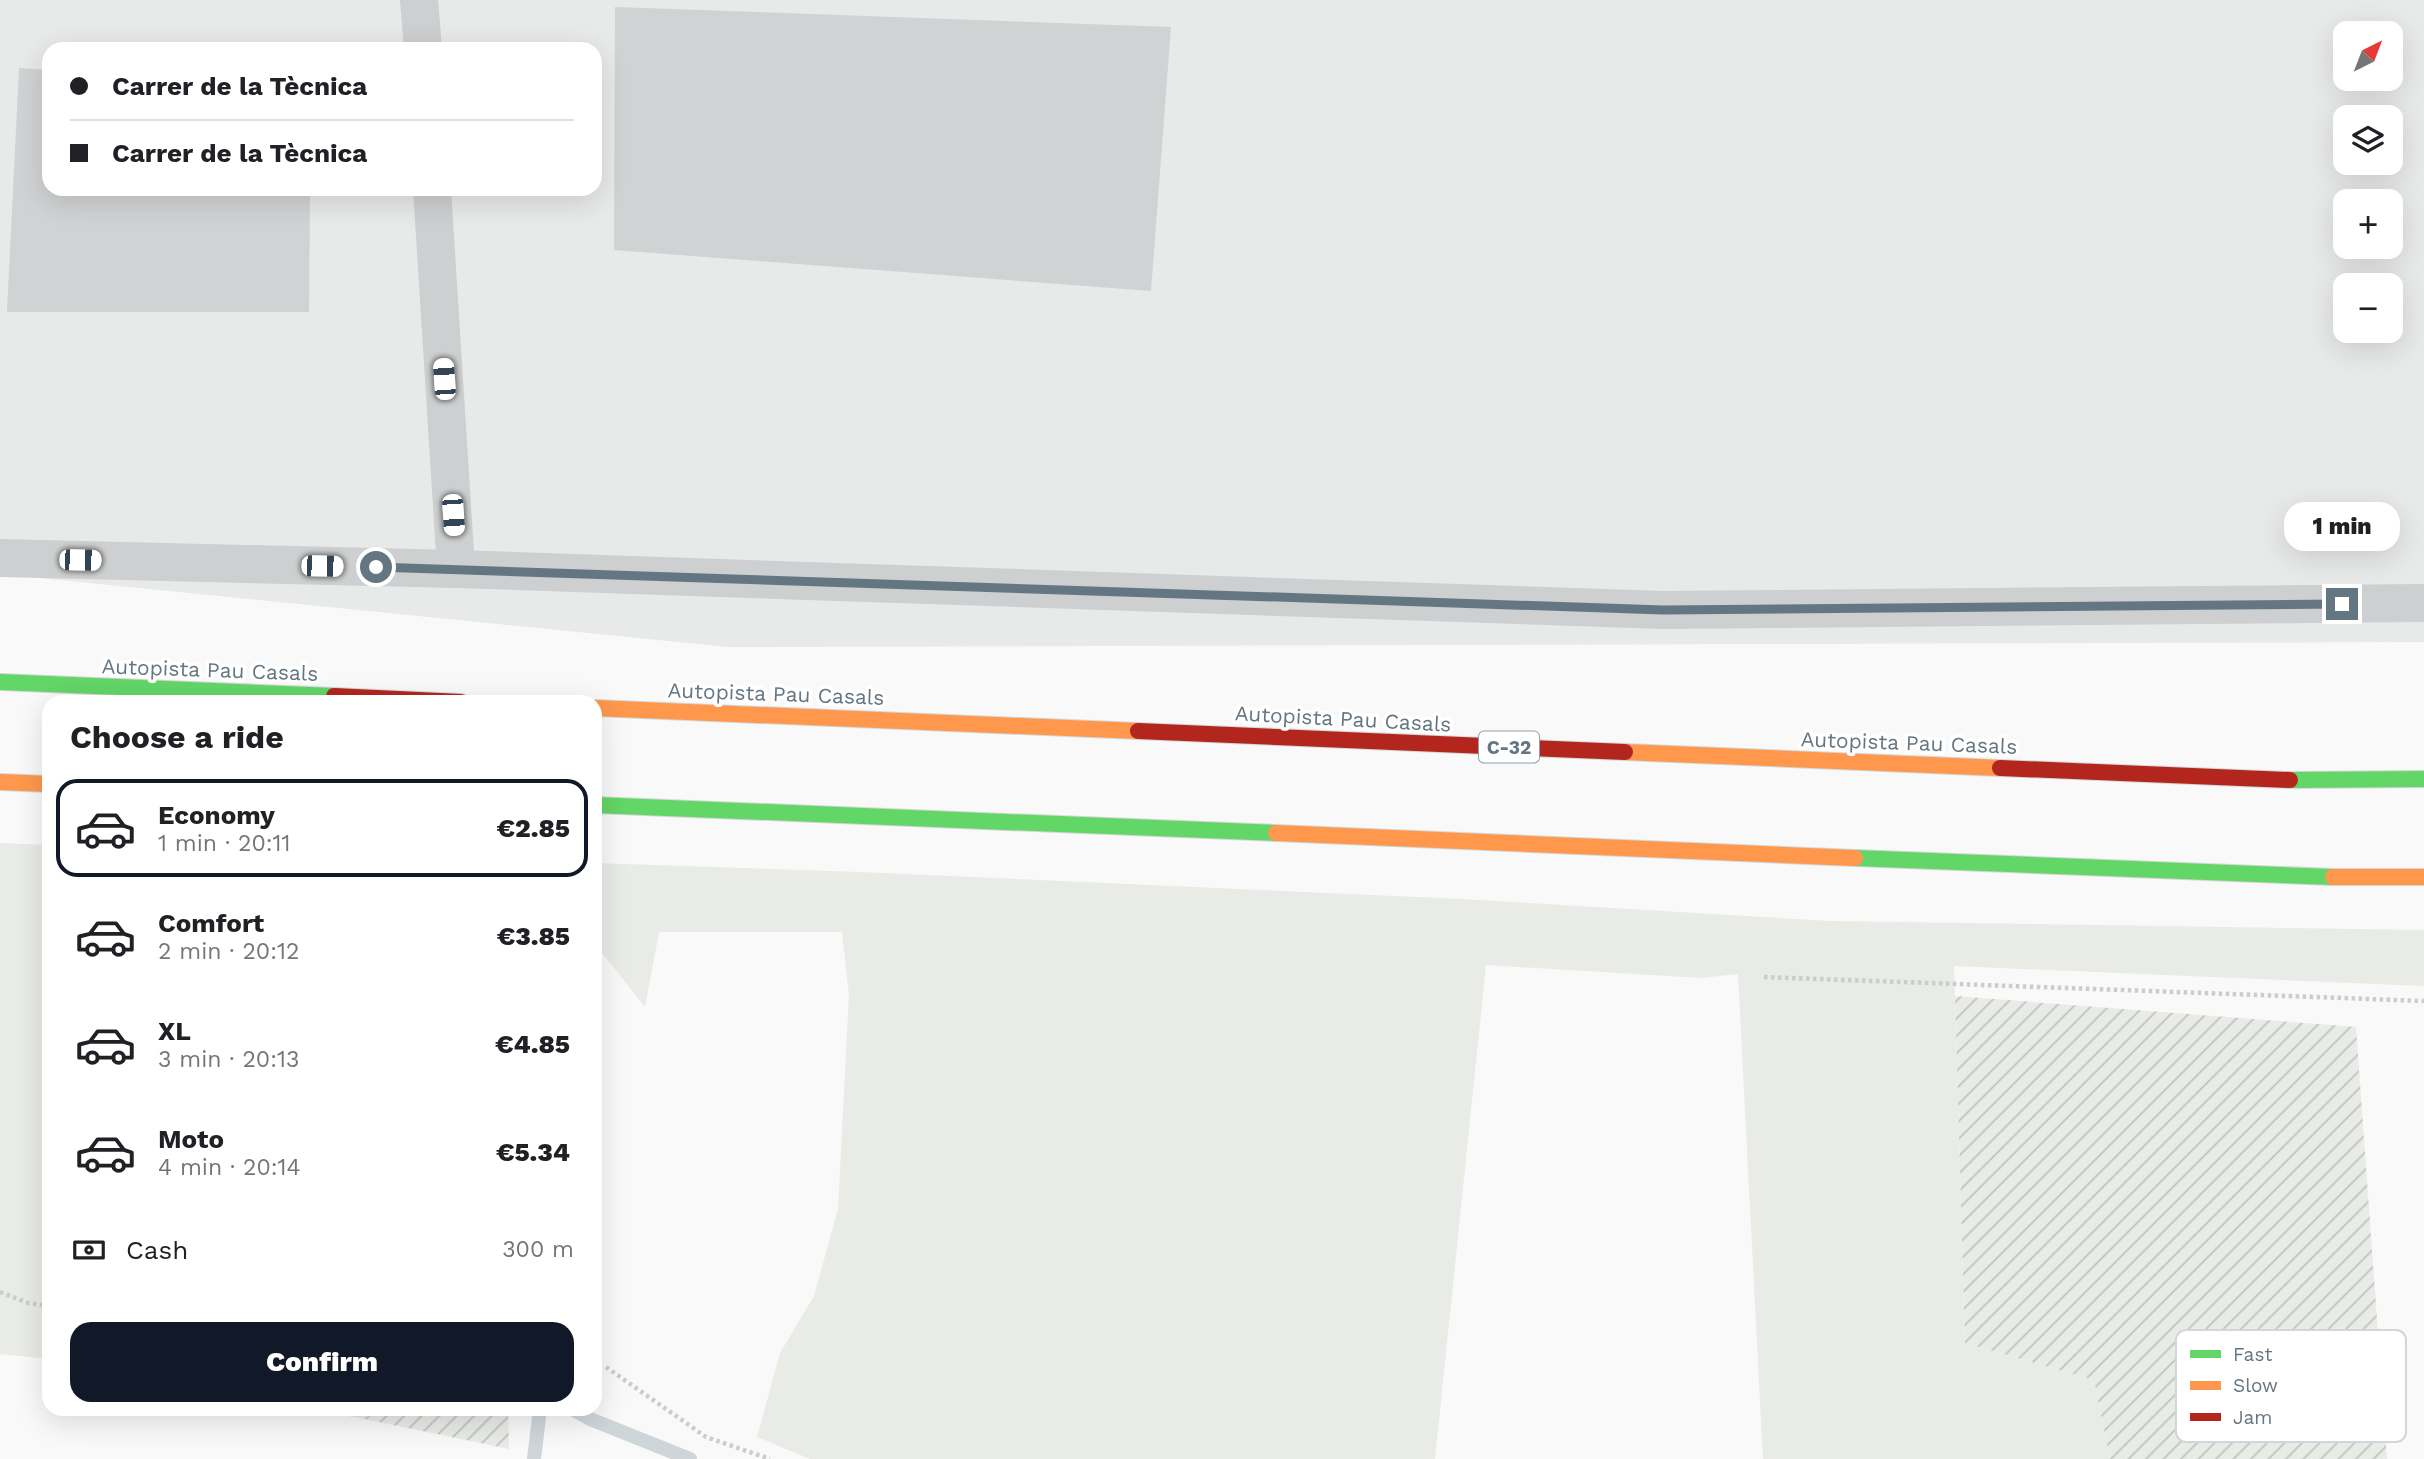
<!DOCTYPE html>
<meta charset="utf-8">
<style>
:root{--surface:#fff;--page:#f6f6f6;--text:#202124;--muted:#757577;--line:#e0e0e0;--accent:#111827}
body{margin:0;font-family:"Work Sans",sans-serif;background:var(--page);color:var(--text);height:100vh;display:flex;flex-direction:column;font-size:26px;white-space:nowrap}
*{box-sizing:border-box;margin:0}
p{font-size:23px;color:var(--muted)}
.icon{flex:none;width:38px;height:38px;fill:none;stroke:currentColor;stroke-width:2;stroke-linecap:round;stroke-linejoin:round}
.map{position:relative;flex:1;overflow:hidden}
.side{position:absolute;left:42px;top:695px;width:560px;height:721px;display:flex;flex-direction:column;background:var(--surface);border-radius:21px;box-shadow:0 7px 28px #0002}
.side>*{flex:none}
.banner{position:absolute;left:42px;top:42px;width:560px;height:154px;border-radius:21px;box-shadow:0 7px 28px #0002;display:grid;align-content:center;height:154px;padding:0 28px;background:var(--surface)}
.needle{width:46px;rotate:42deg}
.buttons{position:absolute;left:2333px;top:21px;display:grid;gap:14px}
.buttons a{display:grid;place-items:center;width:70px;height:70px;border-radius:14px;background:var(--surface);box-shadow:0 7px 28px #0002;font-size:35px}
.end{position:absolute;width:32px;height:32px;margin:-16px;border:9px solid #657683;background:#fff;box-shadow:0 0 0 4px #fff}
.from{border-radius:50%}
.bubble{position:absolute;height:49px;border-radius:21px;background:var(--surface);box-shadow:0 7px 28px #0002;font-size:23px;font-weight:800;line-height:49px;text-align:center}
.car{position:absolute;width:21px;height:42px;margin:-21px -10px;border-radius:9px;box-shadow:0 0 5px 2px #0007;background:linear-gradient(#fff 24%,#345 0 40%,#fff 0 76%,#345 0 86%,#fff 0)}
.banner b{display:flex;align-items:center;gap:24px;height:66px;font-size:26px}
.banner b+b{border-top:2px solid var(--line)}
.banner i{width:18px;height:18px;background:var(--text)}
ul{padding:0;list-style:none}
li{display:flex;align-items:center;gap:21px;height:98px;margin:0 14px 10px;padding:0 14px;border:4px solid transparent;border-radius:21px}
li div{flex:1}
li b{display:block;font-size:26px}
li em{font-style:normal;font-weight:800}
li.selected{border-color:var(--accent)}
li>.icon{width:63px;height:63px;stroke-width:1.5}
h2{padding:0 28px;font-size:32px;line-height:84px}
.pay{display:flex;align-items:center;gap:18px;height:77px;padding:0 28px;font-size:26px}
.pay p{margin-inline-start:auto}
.primary-button{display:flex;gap:14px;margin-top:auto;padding:14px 28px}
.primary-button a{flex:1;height:80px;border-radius:21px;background:var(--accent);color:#fff;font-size:28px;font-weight:800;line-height:80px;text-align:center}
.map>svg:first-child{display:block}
.built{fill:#e8e9e9;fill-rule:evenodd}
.grass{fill:#e8ebe6}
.garden{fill:url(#garden-furrows)}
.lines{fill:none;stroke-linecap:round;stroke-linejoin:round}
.stream{stroke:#ced6d9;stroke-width:14}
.building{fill:#d0d2d3}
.fast-casing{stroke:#d5d6d6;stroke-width:18}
.slow-casing{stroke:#d5d6d6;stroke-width:18}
.jam-casing{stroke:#d5d6d6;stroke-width:18}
.path{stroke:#cbcccd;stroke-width:4.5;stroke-dasharray:3.5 3.5;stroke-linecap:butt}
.street{stroke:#cecfd0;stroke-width:38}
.fast{stroke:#63d668;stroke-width:16}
.slow{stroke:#ff974d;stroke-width:16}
.jam{stroke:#b3261e;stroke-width:16}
.route{stroke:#657683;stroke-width:9}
.labels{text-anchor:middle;stroke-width:7;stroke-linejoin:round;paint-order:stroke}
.shield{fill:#fff;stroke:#939fa8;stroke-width:2}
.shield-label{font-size:19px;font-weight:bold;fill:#657683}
.street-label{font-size:21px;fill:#657683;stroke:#fff}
.key{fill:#fff;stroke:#d1d6da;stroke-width:2}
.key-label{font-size:19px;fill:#657683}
</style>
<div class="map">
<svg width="2424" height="1459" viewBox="0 0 2424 1459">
<defs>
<pattern id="garden-furrows" width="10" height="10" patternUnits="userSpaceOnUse" patternTransform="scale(1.75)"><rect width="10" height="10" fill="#e8ebe6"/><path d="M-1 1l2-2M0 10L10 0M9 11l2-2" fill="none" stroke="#c0c3c0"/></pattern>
</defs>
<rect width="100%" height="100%" fill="#f9f9f9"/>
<path class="built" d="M 0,0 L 2424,0 L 2424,642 L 728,647 L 0,574 ZM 2345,33 L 2390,33 L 2390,79 L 2345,79 ZM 49,49 L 595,49 L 595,189 L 49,189 ZM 2345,117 L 2390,117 L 2390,163 L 2345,163 ZM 2345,201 L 2390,201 L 2390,247 L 2345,247 ZM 2345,285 L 2390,285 L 2390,331 L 2345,331 Z"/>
<path class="grass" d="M 0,843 L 49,845 L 49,1359 L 0,1354 Z
M 595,863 L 859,872 L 1462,899 L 1830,921 L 2424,930 L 2424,986 L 1954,966 L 1965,1343 L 2094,1380 L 2110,1459 L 1763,1459 L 1738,974 L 1701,978 L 1486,965 L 1435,1459 L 810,1459 L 757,1437 L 780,1353 L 814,1296 L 838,1209 L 849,995 L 842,932 L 659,932 L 645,1007 L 595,944 Z"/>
<path class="garden" d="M 1955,996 L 2356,1027 L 2387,1459 L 2110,1459 L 2094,1380 L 1965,1343 Z
M 316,1409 L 508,1409 L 509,1449 Z"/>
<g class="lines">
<path class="stream" d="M 572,1409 L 590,1419 L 690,1459
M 534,1459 L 540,1409"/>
</g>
<path class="building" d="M 615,7 L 1171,27 L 1151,291 L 614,250 Z
M 19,68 L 49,70 L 49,189 L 310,189 L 309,312 L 7,312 Z"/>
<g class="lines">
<defs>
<path id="fast" d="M 0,682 L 334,696
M 2290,780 L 2424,779
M 595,805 L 1276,833
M 1855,858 L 2333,877"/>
<path id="slow" d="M 595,708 L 1138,731
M 1625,752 L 2000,768
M 0,782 L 49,784
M 1276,833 L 1855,858
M 2333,877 L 2424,877"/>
<path id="jam" d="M 334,696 L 461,702
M 1138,731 L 1625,752
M 2000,768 L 2290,780"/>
</defs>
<use href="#fast" class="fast-casing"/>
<use href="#slow" class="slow-casing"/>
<use href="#jam" class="jam-casing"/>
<path class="path" d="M 1764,977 L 2424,1001
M 0,1292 L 28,1303 L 49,1306
M 606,1367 L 706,1437 L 770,1459"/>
<path class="street" d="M 419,0 L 423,49
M 432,189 L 456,569
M 0,558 L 456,569 L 1663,610 L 2424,603"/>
<use href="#fast" class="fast"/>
<use href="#slow" class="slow"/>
<use href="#jam" class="jam"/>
</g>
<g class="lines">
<path class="route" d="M 376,567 L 1663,610 L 2342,604"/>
</g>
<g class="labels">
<rect class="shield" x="1479" y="731.5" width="60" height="31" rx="5"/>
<g class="shield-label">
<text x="1509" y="754">C-32</text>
</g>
<g class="street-label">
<text transform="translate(210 670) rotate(2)" y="7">Autopista Pau Casals</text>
<text transform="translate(776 694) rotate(2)" y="7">Autopista Pau Casals</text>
<text transform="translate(1343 719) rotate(3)" y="7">Autopista Pau Casals</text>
<text transform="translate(1909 743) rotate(2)" y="7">Autopista Pau Casals</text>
</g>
</g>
<rect x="2176" y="1330" width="230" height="112" rx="10" class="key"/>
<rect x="2190" y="1350" width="31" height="8" fill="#63d668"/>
<rect x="2190" y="1381" width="31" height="9" fill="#ff974d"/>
<rect x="2190" y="1413" width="31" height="8" fill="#b3261e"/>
<g class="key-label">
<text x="2233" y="1361">Fast</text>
<text x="2233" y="1392">Slow</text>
<text x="2233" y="1424">Jam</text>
</g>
</svg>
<div class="buttons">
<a><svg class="needle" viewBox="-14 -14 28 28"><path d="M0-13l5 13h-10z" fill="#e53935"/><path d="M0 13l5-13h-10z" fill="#757577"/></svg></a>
<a><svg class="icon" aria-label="layers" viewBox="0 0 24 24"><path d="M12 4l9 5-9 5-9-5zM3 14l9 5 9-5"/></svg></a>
<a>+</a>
<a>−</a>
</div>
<i class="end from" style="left:376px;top:567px"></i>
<i class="end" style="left:2342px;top:604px"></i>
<div class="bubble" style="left:2284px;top:502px;width:116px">1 min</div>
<i class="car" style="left:444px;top:379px;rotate:356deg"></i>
<i class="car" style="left:453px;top:515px;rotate:176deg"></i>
<i class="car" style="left:80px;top:560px;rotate:91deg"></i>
<i class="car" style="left:322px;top:566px;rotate:91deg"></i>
<div class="banner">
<b><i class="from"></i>Carrer de la Tècnica</b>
<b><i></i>Carrer de la Tècnica</b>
</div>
<section class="side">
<h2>Choose a ride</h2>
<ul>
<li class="selected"><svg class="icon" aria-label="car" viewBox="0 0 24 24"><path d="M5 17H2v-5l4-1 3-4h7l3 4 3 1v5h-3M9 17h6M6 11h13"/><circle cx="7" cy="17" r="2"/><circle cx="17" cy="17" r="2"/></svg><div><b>Economy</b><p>1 min · 20:11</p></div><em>€2.85</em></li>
<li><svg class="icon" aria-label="car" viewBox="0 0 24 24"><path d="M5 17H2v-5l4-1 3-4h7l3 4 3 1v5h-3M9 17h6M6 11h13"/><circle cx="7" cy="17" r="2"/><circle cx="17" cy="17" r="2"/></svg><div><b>Comfort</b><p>2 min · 20:12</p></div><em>€3.85</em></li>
<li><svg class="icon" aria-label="car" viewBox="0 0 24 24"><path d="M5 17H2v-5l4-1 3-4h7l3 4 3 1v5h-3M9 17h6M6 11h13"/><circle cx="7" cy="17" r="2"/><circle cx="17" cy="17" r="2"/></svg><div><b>XL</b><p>3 min · 20:13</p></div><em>€4.85</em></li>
<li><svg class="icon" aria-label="car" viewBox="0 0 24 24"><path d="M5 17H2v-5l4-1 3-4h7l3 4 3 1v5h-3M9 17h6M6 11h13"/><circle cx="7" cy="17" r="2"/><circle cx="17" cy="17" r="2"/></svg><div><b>Moto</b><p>4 min · 20:14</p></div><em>€5.34</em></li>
</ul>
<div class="pay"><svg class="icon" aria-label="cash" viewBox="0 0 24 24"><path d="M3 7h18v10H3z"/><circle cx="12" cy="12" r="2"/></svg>Cash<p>300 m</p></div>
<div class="primary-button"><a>Confirm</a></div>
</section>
</div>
